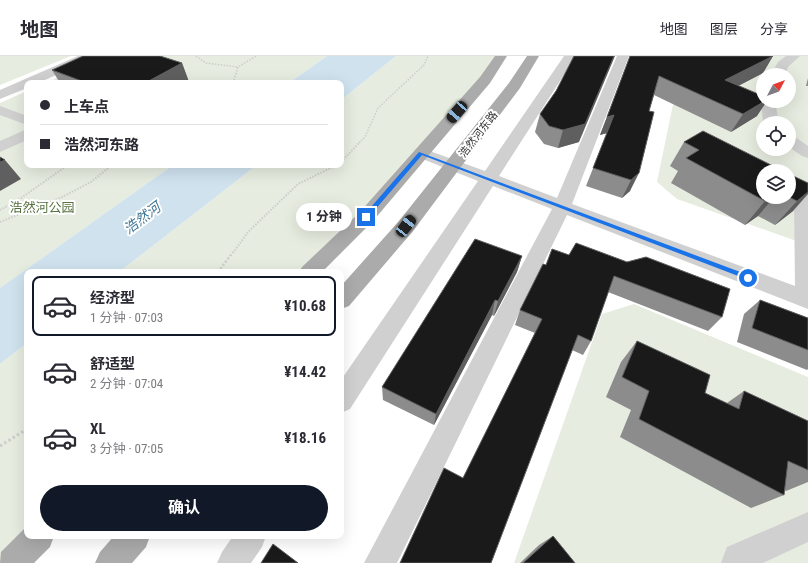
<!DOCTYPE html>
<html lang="zh">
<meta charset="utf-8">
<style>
:root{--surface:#fff;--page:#f7f7f7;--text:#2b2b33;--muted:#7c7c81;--line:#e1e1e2;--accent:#111827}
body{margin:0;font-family:"Roboto Condensed","Noto Sans SC",sans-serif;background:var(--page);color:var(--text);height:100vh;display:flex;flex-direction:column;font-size:15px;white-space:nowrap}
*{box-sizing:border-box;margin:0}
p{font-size:13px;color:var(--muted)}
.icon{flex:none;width:22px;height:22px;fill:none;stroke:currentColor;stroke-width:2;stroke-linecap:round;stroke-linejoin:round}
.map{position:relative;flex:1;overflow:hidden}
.details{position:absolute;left:24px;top:213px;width:320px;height:270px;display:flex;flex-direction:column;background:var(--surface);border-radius:8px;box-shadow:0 4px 16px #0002}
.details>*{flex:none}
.guide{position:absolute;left:24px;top:24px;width:320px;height:88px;border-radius:8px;box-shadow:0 4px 16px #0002;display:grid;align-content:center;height:88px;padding:0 16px;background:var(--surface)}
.needle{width:26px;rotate:49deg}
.controls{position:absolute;left:756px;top:12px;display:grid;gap:8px}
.controls a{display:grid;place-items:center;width:40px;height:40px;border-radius:50%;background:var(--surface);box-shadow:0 4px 16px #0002;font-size:20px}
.end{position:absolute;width:18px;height:18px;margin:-9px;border:5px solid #1a73e8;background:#fff;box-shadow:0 0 0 2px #fff}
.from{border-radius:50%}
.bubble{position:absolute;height:28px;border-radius:14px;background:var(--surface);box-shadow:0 4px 16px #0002;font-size:13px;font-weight:700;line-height:28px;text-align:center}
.car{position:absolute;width:12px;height:24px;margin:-12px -6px;border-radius:5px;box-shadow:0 0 3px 1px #0007;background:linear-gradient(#222 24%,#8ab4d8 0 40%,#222 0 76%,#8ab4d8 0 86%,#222 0)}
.guide b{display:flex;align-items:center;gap:14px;height:38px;font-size:15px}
.guide b+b{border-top:1px solid var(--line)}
.guide i{width:10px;height:10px;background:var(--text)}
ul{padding:7px 0 0;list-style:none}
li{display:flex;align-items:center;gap:12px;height:60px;margin:0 8px 6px;padding:0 8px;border:2px solid transparent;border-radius:8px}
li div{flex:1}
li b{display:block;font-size:15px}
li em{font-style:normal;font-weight:700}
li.selected{border-color:var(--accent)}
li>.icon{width:36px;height:36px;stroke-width:1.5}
.cta{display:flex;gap:8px;margin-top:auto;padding:8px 16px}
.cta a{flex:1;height:46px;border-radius:24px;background:var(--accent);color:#fff;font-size:16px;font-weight:700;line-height:46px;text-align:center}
header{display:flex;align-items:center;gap:24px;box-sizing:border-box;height:56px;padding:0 20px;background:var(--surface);border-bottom:1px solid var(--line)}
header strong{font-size:19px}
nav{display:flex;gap:22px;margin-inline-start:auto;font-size:14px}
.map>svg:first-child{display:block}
.green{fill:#e6ecdf;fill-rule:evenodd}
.water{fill:#cfe2ee}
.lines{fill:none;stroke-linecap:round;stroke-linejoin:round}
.path-far3{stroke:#cdcdcd;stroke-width:1.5;stroke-dasharray:1.5 1.5;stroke-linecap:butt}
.path-far2{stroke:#cdcdcd;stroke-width:2;stroke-dasharray:1.5 1.5;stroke-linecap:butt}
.path-far1{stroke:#cdcdcd;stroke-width:2.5;stroke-dasharray:2 2;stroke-linecap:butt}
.path{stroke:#cdcdcd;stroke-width:3;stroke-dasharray:2.5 2.5;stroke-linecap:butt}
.minor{fill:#d0d0d0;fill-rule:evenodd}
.major{fill:#ababab;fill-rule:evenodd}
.wall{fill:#8c8c8c}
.shaded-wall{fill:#5f5f5f}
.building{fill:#1a1a1a;stroke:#5f5f5f}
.route{fill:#1a73e8}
.labels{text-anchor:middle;stroke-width:4;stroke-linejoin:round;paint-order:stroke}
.far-street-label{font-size:11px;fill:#333;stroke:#fff}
.park-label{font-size:13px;fill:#56703f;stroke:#fff}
.water-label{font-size:14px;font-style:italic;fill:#3f7597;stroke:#fff}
</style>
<header>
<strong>地图</strong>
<nav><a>地图</a><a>图层</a><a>分享</a></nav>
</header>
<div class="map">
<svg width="808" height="507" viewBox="0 0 808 507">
<rect width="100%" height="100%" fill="#fff"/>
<path class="green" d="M 0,0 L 71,0 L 0,29 Z
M 107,0 L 327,0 L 289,27 L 46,27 Z
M 396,0 L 501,0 L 309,216 L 119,216 L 257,109 L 341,109 L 341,44 Z
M 683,0 L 808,0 L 808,189 L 677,143 L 657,126 ZM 763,19 L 789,19 L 789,45 L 763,45 ZM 763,67 L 789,67 L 789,93 L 763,93 ZM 763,115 L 789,115 L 789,141 L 763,141 Z
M 27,35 L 27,109 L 173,109 L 0,232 L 0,47 Z
M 634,248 L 808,321 L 808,507 L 514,507 L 602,258 Z
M 27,287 L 27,480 L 0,507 L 0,308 Z"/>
<path class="water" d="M 327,0 L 396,0 L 341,44 L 341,27 L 289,27 Z
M 173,109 L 257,109 L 119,216 L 27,216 L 27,287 L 0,308 L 0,232 Z"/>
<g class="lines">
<path class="path-far3" d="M 196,0 L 206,7 L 238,11
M 233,27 L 238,11 L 256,0
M 359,87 L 365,81 L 378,52 L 424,9 L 428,0"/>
<path class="path-far2" d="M 341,106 L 360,86
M 0,154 L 21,142 L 68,109
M 0,166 L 62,141 L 91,126 L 112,109
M 233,197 L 248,176 L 298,128 L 337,109"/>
<path class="path-far1" d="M 218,216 L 233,196"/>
<path class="path" d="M 0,390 L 27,373"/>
<path class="minor" d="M 78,0 L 94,0 L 92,3 L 38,27 L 27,27 L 27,32 L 0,43 L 0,34 Z
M 564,0 L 576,0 L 499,120 L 557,142 L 617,0 L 629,0 L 572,148 L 795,230 L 794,139 L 802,130 L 808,128 L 808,253 L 567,159 L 397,507 L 364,507 L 552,153 L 493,130 L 350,353 L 341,357 L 341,324 L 478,125 L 415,100 L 413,97 L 415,94 L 421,92 L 427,94 L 485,115 Z
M 786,0 L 800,0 L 788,11 L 785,19 L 771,19 L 778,6 Z
M 763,42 L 763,45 L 775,45 L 779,67 L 763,67 L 761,45 Z
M 0,50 L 27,60 L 27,69 L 0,59 Z
M 27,73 L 27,84 L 0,96 L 0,85 Z
M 789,79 L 795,81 L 808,90 L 808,102 L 802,100 L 789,91 Z
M 808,456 L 808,486 L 763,507 L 721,507 L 727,491 Z
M 233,480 L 266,480 L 262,491 L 251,507 L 217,507 L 222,496 Z"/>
<path class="major" d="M 495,0 L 507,0 L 490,27 L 373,165 L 322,216 L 299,216 L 302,211 L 359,157 L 480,21 Z
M 527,0 L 539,0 L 520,32 L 413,175 L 349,250 L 341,253 L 341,230 L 399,165 L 509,27 Z
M 27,470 L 27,480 L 54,480 L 50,491 L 34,507 L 0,507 L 1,496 Z
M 114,480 L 150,480 L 146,491 L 132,507 L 95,507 L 100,496 Z"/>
</g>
<path class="wall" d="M 630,0 L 773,0 L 763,17 L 738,30 L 757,60 L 731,76 L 654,39 L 649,55 L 630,135 L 622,142 L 586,130 L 607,77 L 600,79 Z
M 182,7 L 189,26 L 187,27 L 60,27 L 52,14 Z
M 808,22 L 808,30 L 806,30 Z
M 556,35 L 579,86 L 558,92 L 544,88 L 535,76 L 540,58 Z
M 703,75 L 763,141 L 789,141 L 789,118 L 808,127 L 793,155 L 775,169 L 758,160 L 745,169 L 671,127 L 678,115 L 670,110 L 684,86 Z
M 552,193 L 722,261 L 708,275 L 608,236 L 591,285 L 583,299 L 572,294 L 463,422 L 535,277 L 515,269 L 520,254 L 546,209 Z
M 522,200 L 517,216 L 494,260 L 492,259 L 434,369 L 383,344 L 382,331 Z
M 760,244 L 808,262 L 808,313 L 807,314 L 737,286 L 744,258 Z
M 637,285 L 705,337 L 727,347 L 744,335 L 808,365 L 808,426 L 786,435 L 784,434 L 784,439 L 751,452 L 620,381 L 631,354 L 606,341 L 621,306 Z
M 553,480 L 575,507 L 520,507 L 539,489 Z"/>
<path class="shaded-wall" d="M 614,0 L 615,0 L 579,86 L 558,92 L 563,74 Z
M 773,0 L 763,17 L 715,42 L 725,24 Z
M 182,7 L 189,26 L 187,27 L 145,27 Z
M 765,45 L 767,45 L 757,60 L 731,76 L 743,58 Z
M 614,59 L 607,77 L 600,79 L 607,61 Z
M 5,104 L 21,123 L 0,135 L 0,106 Z
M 639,117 L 630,135 L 622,142 L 631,124 Z
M 808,136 L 808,138 L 793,155 L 775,169 L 797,145 Z
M 771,141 L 774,141 L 758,160 L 745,169 L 765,145 Z
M 522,200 L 517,216 L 494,260 L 498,245 Z
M 495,244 L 492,259 L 434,369 L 436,358 Z"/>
<path class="building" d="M 83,0 L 160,0 L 182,7 L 145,27 L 87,27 L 52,14 Z
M 574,0 L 614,0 L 585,68 L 563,74 L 549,70 L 540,58 L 556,35 Z
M 630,0 L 773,0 L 725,24 L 763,40 L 763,45 L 765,45 L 743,58 L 659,20 L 649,55 L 654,56 L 639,117 L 631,124 L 593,112 L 614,59 L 607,61 Z
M 703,75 L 783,115 L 763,115 L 763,141 L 771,141 L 765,145 L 686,102 L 699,94 L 684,86 Z
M 0,101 L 5,104 L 0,106 Z
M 789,118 L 808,127 L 808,136 L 797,145 L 789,141 Z
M 475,183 L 522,200 L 498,245 L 495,244 L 436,358 L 382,331 Z
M 576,187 L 627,206 L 646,201 L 730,233 L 722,261 L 614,220 L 591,285 L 578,279 L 491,507 L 400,507 L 444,412 L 463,422 L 542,263 L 520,254 L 543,208 L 546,209 L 552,193 L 569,199 Z
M 760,244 L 808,262 L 808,294 L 752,272 Z
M 637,285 L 710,319 L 705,337 L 739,353 L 744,335 L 808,365 L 808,414 L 788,405 L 784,439 L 639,363 L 649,335 L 622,321 Z
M 553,480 L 575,507 L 523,507 Z
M 273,488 L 298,507 L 261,507 Z"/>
<path class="route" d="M 419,96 L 751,220 L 752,222 L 748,224 L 746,223 L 422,99 L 368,162 L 364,162 L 364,159 Z"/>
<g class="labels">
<g class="far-street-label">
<text transform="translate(478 78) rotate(-52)" y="4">浩然河东路</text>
</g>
<g class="park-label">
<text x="42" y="156">浩然河公园</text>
</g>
<g class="water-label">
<text transform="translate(142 162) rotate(-37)" y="5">浩然河</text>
</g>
</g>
</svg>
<div class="controls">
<a><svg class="needle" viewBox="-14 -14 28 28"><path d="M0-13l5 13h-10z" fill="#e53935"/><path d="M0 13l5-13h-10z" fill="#7c7c81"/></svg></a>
<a><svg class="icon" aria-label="locate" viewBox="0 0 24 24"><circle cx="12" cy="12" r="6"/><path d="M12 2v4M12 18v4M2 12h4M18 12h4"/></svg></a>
<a><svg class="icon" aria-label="layers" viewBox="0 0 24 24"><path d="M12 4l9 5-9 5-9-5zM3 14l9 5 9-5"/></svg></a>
</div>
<i class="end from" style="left:748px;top:222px"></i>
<i class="end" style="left:366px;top:161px"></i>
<div class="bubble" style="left:296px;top:147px;width:56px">1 分钟</div>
<i class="car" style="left:457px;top:56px;rotate:221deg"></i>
<i class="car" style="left:406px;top:170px;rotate:38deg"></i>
<div class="guide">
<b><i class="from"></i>上车点</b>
<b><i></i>浩然河东路</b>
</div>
<section class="details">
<ul>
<li class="selected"><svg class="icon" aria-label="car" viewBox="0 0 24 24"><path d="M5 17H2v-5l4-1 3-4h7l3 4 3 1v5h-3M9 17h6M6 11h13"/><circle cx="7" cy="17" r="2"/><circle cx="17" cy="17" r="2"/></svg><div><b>经济型</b><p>1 分钟 · 07:03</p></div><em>¥10.68</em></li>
<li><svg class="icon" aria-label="car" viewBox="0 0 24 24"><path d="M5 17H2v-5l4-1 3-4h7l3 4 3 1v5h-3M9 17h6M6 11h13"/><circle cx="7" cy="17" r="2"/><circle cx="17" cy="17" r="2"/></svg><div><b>舒适型</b><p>2 分钟 · 07:04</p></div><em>¥14.42</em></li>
<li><svg class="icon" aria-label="car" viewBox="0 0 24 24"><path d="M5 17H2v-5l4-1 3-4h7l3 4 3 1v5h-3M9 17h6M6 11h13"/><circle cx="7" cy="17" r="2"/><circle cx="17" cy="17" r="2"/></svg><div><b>XL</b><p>3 分钟 · 07:05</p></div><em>¥18.16</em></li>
</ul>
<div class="cta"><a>确认</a></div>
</section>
</div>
